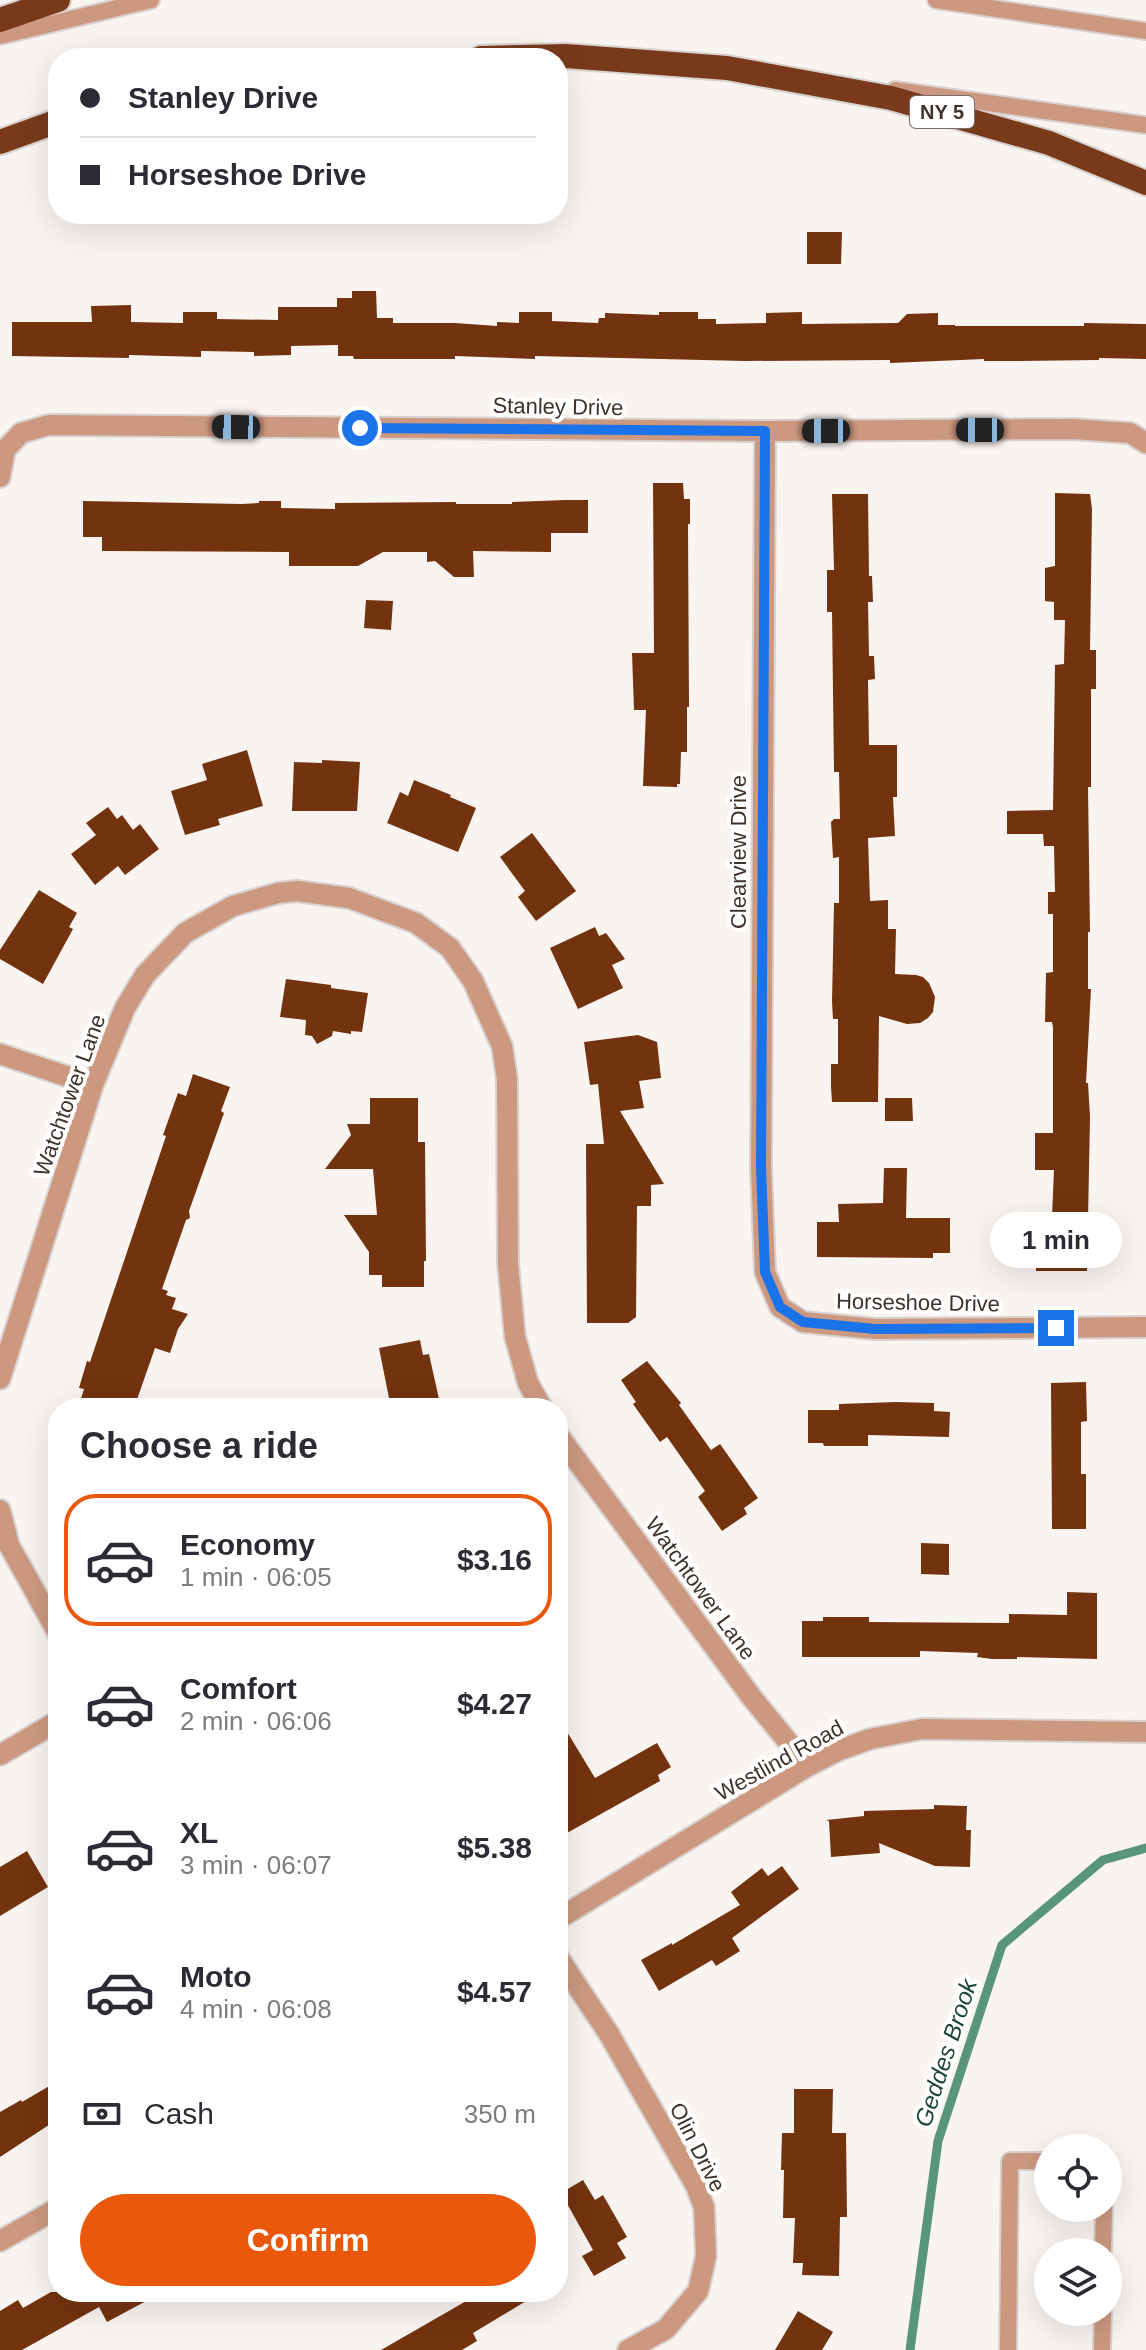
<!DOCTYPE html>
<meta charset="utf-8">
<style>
:root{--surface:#fff;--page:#f2f2f3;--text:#2b2b33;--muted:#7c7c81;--line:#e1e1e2;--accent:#ea580c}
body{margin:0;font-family:Helvetica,sans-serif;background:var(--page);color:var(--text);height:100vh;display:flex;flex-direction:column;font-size:30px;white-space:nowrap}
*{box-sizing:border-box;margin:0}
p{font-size:26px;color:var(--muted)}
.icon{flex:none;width:44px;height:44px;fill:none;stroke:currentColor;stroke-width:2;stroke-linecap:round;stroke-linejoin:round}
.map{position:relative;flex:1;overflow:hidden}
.drawer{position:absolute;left:48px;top:1398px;width:520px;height:904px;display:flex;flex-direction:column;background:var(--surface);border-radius:32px;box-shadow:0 8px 32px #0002}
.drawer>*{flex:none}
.top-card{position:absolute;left:48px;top:48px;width:520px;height:176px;border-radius:32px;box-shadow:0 8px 32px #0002;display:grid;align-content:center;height:176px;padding:0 32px;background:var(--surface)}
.controls{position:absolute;left:1034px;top:2134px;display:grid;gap:16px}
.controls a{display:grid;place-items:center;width:88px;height:88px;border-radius:50%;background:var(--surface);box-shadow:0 8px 32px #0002;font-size:40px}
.end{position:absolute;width:36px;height:36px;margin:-18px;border:10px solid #1a73e8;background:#fff;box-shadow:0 0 0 4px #fff}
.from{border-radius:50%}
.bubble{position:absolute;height:56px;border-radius:28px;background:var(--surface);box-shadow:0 8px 32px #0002;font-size:26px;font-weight:600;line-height:56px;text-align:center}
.car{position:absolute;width:24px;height:48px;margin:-24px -12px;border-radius:10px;box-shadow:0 0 6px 2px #0007;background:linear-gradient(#222 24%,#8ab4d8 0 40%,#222 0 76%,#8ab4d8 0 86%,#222 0)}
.top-card b{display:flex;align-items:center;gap:28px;height:76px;font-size:30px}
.top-card b+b{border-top:2px solid var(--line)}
.top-card i{width:20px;height:20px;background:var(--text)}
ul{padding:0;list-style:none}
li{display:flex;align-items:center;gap:24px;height:132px;margin:0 16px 12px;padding:0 16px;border:4px solid transparent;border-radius:32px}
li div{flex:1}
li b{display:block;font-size:30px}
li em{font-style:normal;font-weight:600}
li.on{border-color:var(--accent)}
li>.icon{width:72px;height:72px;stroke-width:1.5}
h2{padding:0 32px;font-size:36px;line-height:96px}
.pay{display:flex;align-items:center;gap:20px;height:88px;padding:0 32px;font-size:30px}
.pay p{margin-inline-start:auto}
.primary-button{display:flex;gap:16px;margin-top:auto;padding:16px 32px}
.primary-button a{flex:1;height:92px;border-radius:48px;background:var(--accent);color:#fff;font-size:32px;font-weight:600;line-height:92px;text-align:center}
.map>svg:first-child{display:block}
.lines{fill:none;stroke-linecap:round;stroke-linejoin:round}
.stream{stroke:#59957d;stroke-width:9}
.building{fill:#73330f}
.service-casing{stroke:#d8d1ce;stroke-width:20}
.minor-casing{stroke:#d8d1ce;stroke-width:24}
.motorway-casing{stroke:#d8d1ce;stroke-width:28}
.service{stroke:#cd9880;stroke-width:16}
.minor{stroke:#cd9880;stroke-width:20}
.motorway{stroke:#783a1b;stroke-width:24}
.route{stroke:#1a73e8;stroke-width:10}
.labels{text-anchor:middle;stroke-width:8;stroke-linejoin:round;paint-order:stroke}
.shield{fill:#fff;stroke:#79706c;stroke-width:2}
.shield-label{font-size:20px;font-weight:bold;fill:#3f322d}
.street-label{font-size:22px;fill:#3f322d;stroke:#fff}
.water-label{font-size:24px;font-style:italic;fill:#1e4738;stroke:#fff}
</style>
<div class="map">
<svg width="1146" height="2350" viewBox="0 0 1146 2350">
<rect width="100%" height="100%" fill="#faf4f1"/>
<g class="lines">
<path class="stream" d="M 910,2350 L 938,2141 L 1002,1945 L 1103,1860 L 1146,1848"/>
</g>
<path class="building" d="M 807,232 L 842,232 L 841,264 L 807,264 Z
M 352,291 L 376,291 L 377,318 L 393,318 L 393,323 L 455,323 L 497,326 L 497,322 L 519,323 L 519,312 L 552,312 L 552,321 L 598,323 L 599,318 L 605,318 L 605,313 L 659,315 L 659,312 L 698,312 L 698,319 L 716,319 L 716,324 L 766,323 L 766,313 L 802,312 L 802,324 L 898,323 L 907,314 L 938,313 L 938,325 L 955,325 L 955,326 L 1084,326 L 1084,323 L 1146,324 L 1146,359 L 1099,358 L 1099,360 L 1020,361 L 984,361 L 984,359 L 890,363 L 890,360 L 745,361 L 535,356 L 535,359 L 455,356 L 455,359 L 354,359 L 353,356 L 338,356 L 338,345 L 291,346 L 291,355 L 254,356 L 254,352 L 201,351 L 201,357 L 129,355 L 129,358 L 12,356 L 12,322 L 92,322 L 91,306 L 131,305 L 131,322 L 183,323 L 183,312 L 217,312 L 217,319 L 278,320 L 278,307 L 337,307 L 337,298 L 352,298 Z
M 653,483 L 683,483 L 684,499 L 690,499 L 690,524 L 688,524 L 689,707 L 687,707 L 687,752 L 681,752 L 680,784 L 677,784 L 677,787 L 643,786 L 646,710 L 634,710 L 632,653 L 654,653 Z
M 1055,493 L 1090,494 L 1092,509 L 1090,650 L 1096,650 L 1096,689 L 1091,689 L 1091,787 L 1088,787 L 1090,932 L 1088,932 L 1088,989 L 1091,989 L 1086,1083 L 1088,1083 L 1090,1117 L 1087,1271 L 1036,1271 L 1036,1217 L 1052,1217 L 1054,1170 L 1035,1170 L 1035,1133 L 1053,1133 L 1053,1027 L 1052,1022 L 1045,1022 L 1046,973 L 1053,972 L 1053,914 L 1048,914 L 1048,892 L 1055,892 L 1054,846 L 1044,846 L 1043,834 L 1007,834 L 1007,811 L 1053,810 L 1055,665 L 1064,664 L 1065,620 L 1054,620 L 1054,602 L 1045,601 L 1045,568 L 1055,566 Z
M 832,494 L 868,494 L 869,576 L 872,576 L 873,602 L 868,602 L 869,656 L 874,656 L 875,679 L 868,680 L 869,745 L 897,745 L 897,797 L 893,797 L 895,836 L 868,838 L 870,901 L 888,900 L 888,929 L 896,929 L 895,974 L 916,975 L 923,977 L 929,983 L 935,997 L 933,1012 L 928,1018 L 920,1023 L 907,1024 L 879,1016 L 878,1102 L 832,1102 L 831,1087 L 831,1064 L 838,1064 L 838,1019 L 833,1019 L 832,1002 L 834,903 L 839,903 L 839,857 L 833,858 L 831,822 L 834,819 L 840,819 L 839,772 L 834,772 L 832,612 L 827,612 L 827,570 L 834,570 Z
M 566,500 L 588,500 L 588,533 L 551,533 L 551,552 L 473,551 L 474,577 L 454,577 L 435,561 L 427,562 L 427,552 L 383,552 L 358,566 L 289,566 L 289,552 L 102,551 L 102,537 L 83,537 L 83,501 L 242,504 L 259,503 L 259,501 L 281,501 L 281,508 L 335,509 L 335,503 L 456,502 L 456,504 L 512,504 L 512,502 Z
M 366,600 L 393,601 L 391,630 L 364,628 Z
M 247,750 L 263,806 L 218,819 L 220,825 L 185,835 L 171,791 L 207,780 L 202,764 Z
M 322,760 L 360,762 L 357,811 L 292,811 L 294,762 L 322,763 Z
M 414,780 L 451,795 L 450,797 L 476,808 L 458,852 L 387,823 L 400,792 L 408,796 Z
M 108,807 L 117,819 L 122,815 L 133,830 L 140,824 L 159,849 L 125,875 L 118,866 L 95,885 L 71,854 L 96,835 L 86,823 Z
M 532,833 L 576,891 L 536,921 L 518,897 L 525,891 L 500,857 Z
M 39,890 L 77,913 L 69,927 L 73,929 L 43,984 L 0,959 L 0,950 Z
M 595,927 L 599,936 L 606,933 L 625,959 L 612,965 L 623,988 L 578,1009 L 550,948 Z
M 286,979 L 331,985 L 331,988 L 368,993 L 362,1032 L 351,1031 L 351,1034 L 333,1031 L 332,1036 L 317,1044 L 312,1036 L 305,1035 L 306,1020 L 280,1017 Z
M 638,1035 L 657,1042 L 661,1078 L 639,1081 L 644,1108 L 620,1111 L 664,1184 L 651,1185 L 651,1206 L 637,1206 L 636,1317 L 628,1323 L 587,1323 L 586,1144 L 604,1144 L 598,1084 L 590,1085 L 584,1042 Z
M 193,1074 L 230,1087 L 221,1111 L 224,1113 L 189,1211 L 190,1218 L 186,1220 L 162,1289 L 168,1291 L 166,1295 L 176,1298 L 172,1309 L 188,1314 L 178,1329 L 170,1353 L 155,1348 L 134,1408 L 78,1408 L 84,1389 L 79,1388 L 87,1361 L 90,1362 L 166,1136 L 163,1135 L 178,1093 L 186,1096 Z
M 370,1098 L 418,1098 L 418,1142 L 425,1142 L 426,1261 L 424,1261 L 424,1287 L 382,1287 L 382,1275 L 369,1275 L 369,1252 L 344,1215 L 377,1215 L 373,1169 L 325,1169 L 351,1135 L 347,1124 L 370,1124 Z
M 885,1098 L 912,1098 L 913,1121 L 885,1121 Z
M 884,1168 L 907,1168 L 906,1218 L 950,1218 L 950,1253 L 933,1253 L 933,1258 L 817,1257 L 817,1222 L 839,1222 L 838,1204 L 883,1203 Z
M 420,1340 L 423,1355 L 429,1354 L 441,1408 L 391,1408 L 379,1348 Z
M 647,1361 L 681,1403 L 679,1405 L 711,1450 L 720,1444 L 758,1498 L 744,1508 L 747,1514 L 722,1531 L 698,1497 L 705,1491 L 667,1437 L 660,1442 L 633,1404 L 636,1402 L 621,1380 Z
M 1086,1382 L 1087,1421 L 1081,1422 L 1081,1474 L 1086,1474 L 1086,1529 L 1052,1529 L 1051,1383 Z
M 896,1402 L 934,1403 L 934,1411 L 950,1412 L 949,1437 L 868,1435 L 868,1446 L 824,1446 L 823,1443 L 808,1443 L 808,1410 L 839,1410 L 839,1404 Z
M 921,1543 L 949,1544 L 949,1575 L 921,1574 Z
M 1067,1592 L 1097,1593 L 1097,1659 L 1017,1657 L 1017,1659 L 992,1659 L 977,1657 L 978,1653 L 920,1651 L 920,1657 L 802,1657 L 802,1621 L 823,1621 L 823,1617 L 869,1617 L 869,1622 L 1009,1623 L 1009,1614 L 1067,1615 Z
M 558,1717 L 595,1778 L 657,1743 L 671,1767 L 658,1775 L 660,1781 L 558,1838 Z
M 934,1805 L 967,1806 L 966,1830 L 971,1830 L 970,1867 L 935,1866 L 879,1843 L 880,1853 L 831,1857 L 829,1821 L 826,1820 L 864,1816 L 864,1811 L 934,1809 Z
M 27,1851 L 48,1887 L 0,1916 L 0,1867 Z
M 782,1866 L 799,1889 L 732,1938 L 740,1951 L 716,1966 L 712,1960 L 659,1991 L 641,1960 L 672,1943 L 672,1945 L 740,1905 L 731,1892 L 762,1868 L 768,1876 Z
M 58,2081 L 58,2119 L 0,2157 L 0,2112 L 21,2100 L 22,2102 Z
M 794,2089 L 833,2089 L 832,2133 L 846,2133 L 847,2217 L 840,2217 L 839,2276 L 802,2275 L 803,2263 L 793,2263 L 795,2218 L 783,2218 L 784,2170 L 781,2170 L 782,2133 L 794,2133 Z
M 583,2180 L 595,2200 L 603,2195 L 627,2237 L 617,2243 L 626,2258 L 594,2276 L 582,2256 L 593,2250 L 561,2193 Z
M 51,2292 L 163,2292 L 107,2322 L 99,2307 L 22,2350 L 0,2350 L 0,2311 L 18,2300 L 23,2308 Z
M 482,2292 L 541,2292 L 473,2333 L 477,2341 L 462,2350 L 381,2350 Z
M 798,2311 L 833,2332 L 822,2350 L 775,2350 Z"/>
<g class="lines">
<defs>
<path id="service" d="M 936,0 L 1146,31
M 0,36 L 151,0
M 895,90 L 1146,125
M 1103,2252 L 1104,2208
M 1008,2350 L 1010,2161 L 1048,2161
M 1102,2350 L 1103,2312"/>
<path id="minor" d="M 765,431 L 761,1168 L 765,1272 L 780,1307 L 803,1322 L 875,1329 L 1146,1327
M 0,477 L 5,450 L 21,433 L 49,425 L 765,431 L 1073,429 L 1130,433 L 1146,443
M 0,1054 L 93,1085
M 0,1379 L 93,1085 L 125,1008 L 145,975 L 185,933 L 233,906 L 278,893 L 297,891 L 349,898 L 416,923 L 450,948 L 473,981 L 502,1046 L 507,1079 L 508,1264 L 515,1337 L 528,1383 L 542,1408
M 558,1435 L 753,1699 L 808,1766
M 0,1510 L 9,1545 L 58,1633
M 0,1755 L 58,1721
M 558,1919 L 808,1766 L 837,1751 L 870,1739 L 922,1729 L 1146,1732
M 558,1957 L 609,2034 L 696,2186 L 704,2207 L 706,2256 L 698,2291 L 666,2329 L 628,2350
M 0,2241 L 58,2208"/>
<path id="motorway" d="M 0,20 L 58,0
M 481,58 L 566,56 L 727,68 L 891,98 L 1049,143 L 1146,183
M 0,142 L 58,121"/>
</defs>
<use href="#service" class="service-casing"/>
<use href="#minor" class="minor-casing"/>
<use href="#motorway" class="motorway-casing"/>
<use href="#service" class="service"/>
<use href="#minor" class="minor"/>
<use href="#motorway" class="motorway"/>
</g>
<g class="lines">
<path class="route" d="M 360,428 L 765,431 L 761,1168 L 765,1272 L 780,1307 L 803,1322 L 875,1329 L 1056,1328"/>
</g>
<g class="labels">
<rect class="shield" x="910" y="96" width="64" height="32" rx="6"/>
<g class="shield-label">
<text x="942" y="119">NY 5</text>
</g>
<g class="street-label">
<text transform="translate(558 406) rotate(1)" y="8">Stanley Drive</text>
<text transform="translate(738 852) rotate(-90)" y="8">Clearview Drive</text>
<text transform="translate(69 1095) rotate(-70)" y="8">Watchtower Lane</text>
<text transform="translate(918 1302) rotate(1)" y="8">Horseshoe Drive</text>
<text transform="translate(701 1588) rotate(54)" y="8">Watchtower Lane</text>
<text transform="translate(779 1760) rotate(-29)" y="8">Westlind Road</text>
<text transform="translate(698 2147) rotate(63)" y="8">Olin Drive</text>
</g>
<g class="water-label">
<text transform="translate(946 2053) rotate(-72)" y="8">Geddes Brook</text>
</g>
</g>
</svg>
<div class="controls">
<a><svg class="icon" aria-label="locate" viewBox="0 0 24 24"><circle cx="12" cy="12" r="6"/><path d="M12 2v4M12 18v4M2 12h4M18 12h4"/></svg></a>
<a><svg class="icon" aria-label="layers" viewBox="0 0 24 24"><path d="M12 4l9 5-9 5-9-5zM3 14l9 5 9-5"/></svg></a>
</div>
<i class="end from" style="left:360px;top:428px"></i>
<i class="end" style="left:1056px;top:1328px"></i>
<div class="bubble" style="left:990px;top:1212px;width:132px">1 min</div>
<i class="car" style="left:236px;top:427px;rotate:271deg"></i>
<i class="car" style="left:980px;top:430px;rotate:270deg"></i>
<i class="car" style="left:826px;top:431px;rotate:270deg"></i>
<div class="top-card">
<b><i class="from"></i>Stanley Drive</b>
<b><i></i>Horseshoe Drive</b>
</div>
<section class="drawer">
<h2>Choose a ride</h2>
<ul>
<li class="on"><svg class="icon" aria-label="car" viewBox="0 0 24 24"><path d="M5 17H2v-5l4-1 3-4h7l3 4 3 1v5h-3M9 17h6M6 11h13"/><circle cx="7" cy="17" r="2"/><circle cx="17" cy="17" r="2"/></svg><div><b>Economy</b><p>1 min · 06:05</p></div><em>$3.16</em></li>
<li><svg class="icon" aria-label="car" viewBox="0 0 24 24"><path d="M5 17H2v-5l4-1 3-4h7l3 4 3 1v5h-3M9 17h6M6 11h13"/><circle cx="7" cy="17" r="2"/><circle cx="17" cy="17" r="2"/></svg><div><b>Comfort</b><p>2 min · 06:06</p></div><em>$4.27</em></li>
<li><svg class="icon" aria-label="car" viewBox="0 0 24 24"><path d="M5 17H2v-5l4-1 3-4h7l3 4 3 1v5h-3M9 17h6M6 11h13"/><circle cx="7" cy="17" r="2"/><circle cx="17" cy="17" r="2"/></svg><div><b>XL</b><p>3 min · 06:07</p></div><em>$5.38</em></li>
<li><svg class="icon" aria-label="car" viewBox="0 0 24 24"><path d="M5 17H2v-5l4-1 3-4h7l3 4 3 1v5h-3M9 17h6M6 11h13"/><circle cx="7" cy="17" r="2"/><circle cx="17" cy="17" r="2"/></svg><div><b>Moto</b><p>4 min · 06:08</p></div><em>$4.57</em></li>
</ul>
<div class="pay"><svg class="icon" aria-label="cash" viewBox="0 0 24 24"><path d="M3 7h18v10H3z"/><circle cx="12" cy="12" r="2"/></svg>Cash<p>350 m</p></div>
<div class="primary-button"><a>Confirm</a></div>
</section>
</div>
